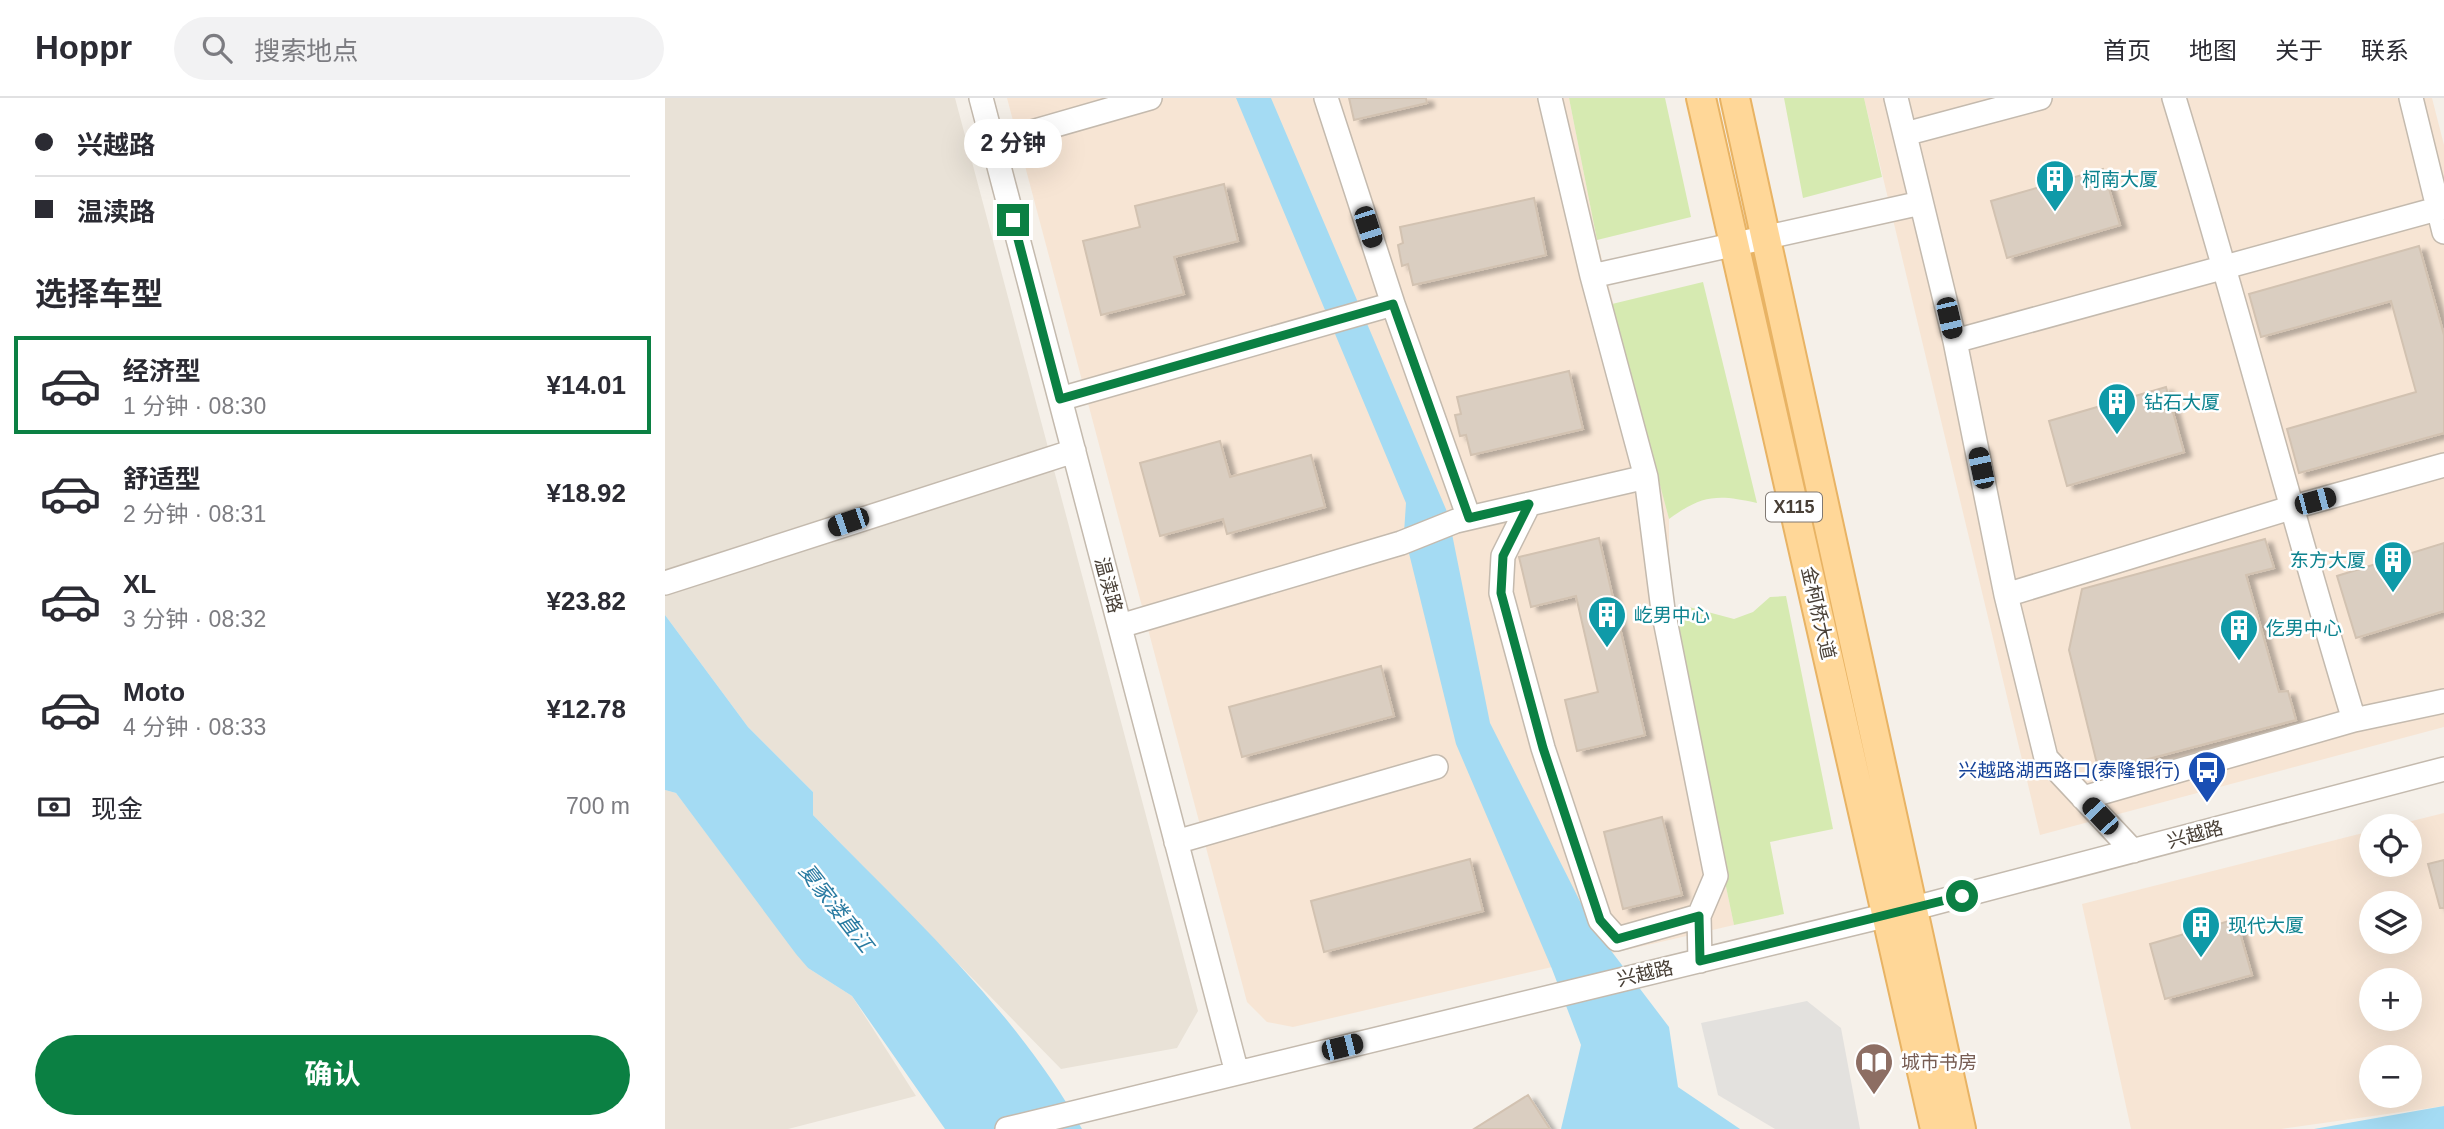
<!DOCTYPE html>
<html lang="zh">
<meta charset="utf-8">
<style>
:root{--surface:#fff;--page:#f2f2f3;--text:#2b2b33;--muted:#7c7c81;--line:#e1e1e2;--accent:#0b8043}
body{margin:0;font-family:Arial,"Noto Sans SC",sans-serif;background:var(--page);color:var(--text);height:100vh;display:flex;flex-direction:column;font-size:26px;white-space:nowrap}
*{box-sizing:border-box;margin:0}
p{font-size:23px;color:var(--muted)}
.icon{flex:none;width:38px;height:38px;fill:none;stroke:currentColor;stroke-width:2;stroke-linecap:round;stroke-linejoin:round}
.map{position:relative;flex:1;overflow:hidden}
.panel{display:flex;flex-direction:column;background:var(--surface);width:665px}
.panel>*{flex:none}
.guide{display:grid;align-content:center;height:154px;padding:0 35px;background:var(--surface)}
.tools{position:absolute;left:1694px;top:716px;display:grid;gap:14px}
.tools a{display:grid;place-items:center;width:63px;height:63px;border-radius:50%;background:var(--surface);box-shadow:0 7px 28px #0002;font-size:35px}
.end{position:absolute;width:32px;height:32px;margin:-16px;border:9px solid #0b8043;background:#fff;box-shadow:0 0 0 4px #fff}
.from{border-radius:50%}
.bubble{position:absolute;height:49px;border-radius:24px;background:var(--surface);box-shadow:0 7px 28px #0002;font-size:23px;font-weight:700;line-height:49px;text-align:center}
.car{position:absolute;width:21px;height:42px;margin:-21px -10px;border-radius:9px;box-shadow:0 0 5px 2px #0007;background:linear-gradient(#222 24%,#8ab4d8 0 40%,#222 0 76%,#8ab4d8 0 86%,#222 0)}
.guide b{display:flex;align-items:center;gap:24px;height:66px;font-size:26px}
.guide b+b{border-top:2px solid var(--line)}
.guide i{width:18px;height:18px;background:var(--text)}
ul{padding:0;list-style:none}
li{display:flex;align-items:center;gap:21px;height:98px;margin:0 14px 10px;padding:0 21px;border:4px solid transparent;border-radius:0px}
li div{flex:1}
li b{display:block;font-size:26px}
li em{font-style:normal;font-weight:700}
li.active{border-color:var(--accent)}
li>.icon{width:63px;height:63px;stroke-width:1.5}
h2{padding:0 35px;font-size:32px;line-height:84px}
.pay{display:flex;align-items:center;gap:18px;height:77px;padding:0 35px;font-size:26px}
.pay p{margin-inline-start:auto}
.button{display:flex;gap:14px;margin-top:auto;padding:14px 35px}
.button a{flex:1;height:80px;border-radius:42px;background:var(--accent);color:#fff;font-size:28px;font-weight:700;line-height:80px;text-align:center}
header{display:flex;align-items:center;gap:42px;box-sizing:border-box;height:98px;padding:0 35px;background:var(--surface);border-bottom:2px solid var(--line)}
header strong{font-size:33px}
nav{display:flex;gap:38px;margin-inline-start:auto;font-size:24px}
.search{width:490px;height:63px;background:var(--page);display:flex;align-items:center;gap:18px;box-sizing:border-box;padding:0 24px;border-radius:38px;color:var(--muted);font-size:26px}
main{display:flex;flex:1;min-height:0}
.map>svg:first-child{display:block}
.residential{fill:#e9e2d7}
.commercial{fill:#f7e5d4;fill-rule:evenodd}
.green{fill:#d6eab1}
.parking{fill:#e3e1de}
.water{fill:#a4dbf3}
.building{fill:#dacec1;stroke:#d2c2b1;stroke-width:2;filter:url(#shadow)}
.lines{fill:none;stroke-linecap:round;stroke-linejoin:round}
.minor-casing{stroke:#c4baae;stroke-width:26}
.major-casing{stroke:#e8b364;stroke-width:32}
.minor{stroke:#fff;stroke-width:23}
.major{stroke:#ffd798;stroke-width:28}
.route{stroke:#0b8043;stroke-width:9}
.labels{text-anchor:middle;stroke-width:5;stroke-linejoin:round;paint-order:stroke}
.shield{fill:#fff;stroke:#807973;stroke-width:2}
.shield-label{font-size:18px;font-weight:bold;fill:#494037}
.culture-label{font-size:19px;fill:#0d838f;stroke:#fff;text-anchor:start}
.street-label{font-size:19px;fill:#494037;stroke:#fff}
.transit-label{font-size:19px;fill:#164399;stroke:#fff;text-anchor:end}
.education-label{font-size:19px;fill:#785e54;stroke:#fff;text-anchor:start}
.water-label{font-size:21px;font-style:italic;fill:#287aa1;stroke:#fff}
</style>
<header>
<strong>Hoppr</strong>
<div class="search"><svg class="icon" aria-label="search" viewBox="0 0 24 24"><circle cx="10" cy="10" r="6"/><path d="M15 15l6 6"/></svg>搜索地点</div>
<nav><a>首页</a><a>地图</a><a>关于</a><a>联系</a></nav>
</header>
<main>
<section class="panel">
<div class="guide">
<b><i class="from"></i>兴越路</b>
<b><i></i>温渎路</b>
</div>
<h2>选择车型</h2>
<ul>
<li class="active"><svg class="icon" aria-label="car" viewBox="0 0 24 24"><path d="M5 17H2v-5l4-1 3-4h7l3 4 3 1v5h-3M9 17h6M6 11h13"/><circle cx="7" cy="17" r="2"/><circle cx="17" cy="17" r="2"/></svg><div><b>经济型</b><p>1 分钟 · 08:30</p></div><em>¥14.01</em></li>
<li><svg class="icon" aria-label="car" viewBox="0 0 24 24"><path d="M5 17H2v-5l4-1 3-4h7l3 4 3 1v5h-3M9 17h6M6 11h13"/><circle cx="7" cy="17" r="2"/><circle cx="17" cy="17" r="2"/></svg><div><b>舒适型</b><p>2 分钟 · 08:31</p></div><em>¥18.92</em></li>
<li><svg class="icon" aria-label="car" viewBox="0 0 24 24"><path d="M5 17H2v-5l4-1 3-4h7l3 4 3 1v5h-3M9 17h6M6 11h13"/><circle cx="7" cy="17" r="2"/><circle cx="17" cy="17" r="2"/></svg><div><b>XL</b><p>3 分钟 · 08:32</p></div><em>¥23.82</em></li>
<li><svg class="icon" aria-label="car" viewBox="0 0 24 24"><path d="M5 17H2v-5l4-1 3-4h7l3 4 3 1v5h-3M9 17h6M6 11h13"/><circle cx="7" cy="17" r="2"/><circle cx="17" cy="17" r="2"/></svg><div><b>Moto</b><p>4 分钟 · 08:33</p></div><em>¥12.78</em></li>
</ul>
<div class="pay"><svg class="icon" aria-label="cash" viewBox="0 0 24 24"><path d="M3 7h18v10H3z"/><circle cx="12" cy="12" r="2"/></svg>现金<p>700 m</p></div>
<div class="button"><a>确认</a></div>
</section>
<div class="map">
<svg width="1779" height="1031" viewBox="0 0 1779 1031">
<defs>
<filter id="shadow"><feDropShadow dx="7" dy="4" stdDeviation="2" flood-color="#0004"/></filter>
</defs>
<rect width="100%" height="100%" fill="#f5f0e9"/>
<path class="residential" d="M 0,0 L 290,0 L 533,913 L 512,950 L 396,971 L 148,717 L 148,694 L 83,629 L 0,517 Z
M 0,692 L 11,695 L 143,870 L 187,898 L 251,998 L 123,1031 L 0,1031 Z"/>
<path class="commercial" d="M 342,0 L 904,0 L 932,142 L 1004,421 L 1004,516 L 1069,827 L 628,929 L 602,924 L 582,904 Z
M 1199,0 L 1767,0 L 1779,47 L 1779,629 L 1375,737 Z
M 1779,715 L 1779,1008 L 1616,1031 L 1466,1031 L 1417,806 L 1706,733 L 1706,766 L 1745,766 L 1745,728 L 1727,728 ZM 1706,805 L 1745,805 L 1745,844 L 1706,844 ZM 1706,882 L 1745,882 L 1745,920 L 1706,920 ZM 1706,959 L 1745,959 L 1745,998 L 1706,998 Z"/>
<path class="green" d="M 904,0 L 1000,0 L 1026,119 L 932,142 Z
M 1119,0 L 1199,0 L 1217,79 L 1138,100 Z
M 1038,184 L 1092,405 C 1052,396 1037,397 1004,421 L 947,206 Z
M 1121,498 L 1168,731 L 1105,744 L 1119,816 L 1069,827 L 1004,516 L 1024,509 L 1069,521 L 1088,514 L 1105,499 Z"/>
<path class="parking" d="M 1142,903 L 1176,930 L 1195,1031 L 1110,1031 L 1053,997 L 1036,925 Z"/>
<path class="water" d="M 571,0 L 606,0 L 783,416 L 825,625 L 928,829 L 1004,929 L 1013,989 L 1075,1031 L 896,1031 L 916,947 L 887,871 L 791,646 L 739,435 L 741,405 Z
M 0,517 L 83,629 L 148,694 L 148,717 C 243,815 350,911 417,1031 L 280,1031 L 187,898 L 143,870 L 131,856 L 11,695 L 0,692 Z
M 1779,1008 L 1779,1031 L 1649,1031 Z"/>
<path class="building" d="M 684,0 L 761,0 L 762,5 L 689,22 Z
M 1438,71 L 1455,127 L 1342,160 L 1326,103 Z
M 559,86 L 573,143 L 509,159 L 519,196 L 436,217 L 418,143 L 475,129 L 470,108 Z
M 869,100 L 881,157 L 748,187 L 743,166 L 737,168 L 733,147 L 738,145 L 735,129 Z
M 1754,148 L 1779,237 L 1779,335 L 1634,375 L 1622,331 L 1751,294 L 1726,203 L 1596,239 L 1584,196 Z
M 904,273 L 918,331 L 806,357 L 801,337 L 795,338 L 790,317 L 796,316 L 792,299 Z
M 1501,289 L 1519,354 L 1402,388 L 1384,323 Z
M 555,343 L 565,379 L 646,357 L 660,409 L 562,436 L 558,421 L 495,438 L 475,365 Z
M 934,440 L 980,637 L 912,653 L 900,602 L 933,594 L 911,498 L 866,509 L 854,459 Z
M 1600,441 L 1609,470 L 1581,477 L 1614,594 L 1623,593 L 1631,622 L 1434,674 L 1404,552 L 1417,491 Z
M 1779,445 L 1779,513 L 1691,540 L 1672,478 Z
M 716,568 L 729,618 L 577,659 L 564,609 Z
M 997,719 L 1017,797 L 958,811 L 939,734 Z
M 805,761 L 818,813 L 659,854 L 646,803 Z
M 1779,762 L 1779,810 L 1775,810 L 1763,766 Z
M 1571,821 L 1587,877 L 1500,901 L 1485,846 Z
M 863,997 L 885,1031 L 809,1031 Z"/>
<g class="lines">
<defs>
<path id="minor" d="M 316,0 L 572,975
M 661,0 L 728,206 L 804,420
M 885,0 L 927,178 L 981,379 L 998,512 L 1051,778 L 1034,818 L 1035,863
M 1231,0 L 1290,243 L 1341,497 L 1381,660 L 1468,753
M 1509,0 C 1572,206 1626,415 1689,622
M 1746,0 L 1779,134
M 1240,36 L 1375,0
M 328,45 L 485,0
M 927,178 L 1256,105
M 1290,243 L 1779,109
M 395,301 L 728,206
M 864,406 L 838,458 L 836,495 L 878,650 L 935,822 L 952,841 L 1034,818
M 0,485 L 409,353
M 1341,497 L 1625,410 L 1779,367
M 455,528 L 736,445 L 791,423 L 981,379
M 1418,700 L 1689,622 L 1779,603
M 511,744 L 771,669
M 342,1031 L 1223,817 L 1779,671"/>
<path id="major" d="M 1036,0 L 1270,1031
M 1070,0 L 1296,1031"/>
</defs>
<use href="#minor" class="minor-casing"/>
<use href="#major" class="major-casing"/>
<use href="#minor" class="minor"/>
<use href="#major" class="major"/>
</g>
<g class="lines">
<path class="route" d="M 348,122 L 395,301 L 728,206 L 804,420 L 864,406 L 838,458 L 836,495 L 878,650 L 935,822 L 952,841 L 1034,818 L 1035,863 L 1297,798"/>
</g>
<defs>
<symbol id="building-pin" viewBox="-11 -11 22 30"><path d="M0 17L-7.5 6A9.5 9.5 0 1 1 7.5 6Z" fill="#0f9aa8" stroke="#fff"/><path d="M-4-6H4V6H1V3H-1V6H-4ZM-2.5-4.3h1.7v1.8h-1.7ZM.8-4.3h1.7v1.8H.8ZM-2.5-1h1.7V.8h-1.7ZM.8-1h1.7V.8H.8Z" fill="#fff"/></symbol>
<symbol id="bus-pin" viewBox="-11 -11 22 30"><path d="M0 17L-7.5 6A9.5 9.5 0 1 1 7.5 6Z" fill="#1a4fb4" stroke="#fff"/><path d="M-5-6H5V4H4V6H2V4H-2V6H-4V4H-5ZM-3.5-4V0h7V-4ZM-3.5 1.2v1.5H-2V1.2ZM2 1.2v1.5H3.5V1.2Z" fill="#fff"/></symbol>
<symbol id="library-pin" viewBox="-11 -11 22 30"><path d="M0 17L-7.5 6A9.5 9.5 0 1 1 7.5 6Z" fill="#8d6e63" stroke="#fff"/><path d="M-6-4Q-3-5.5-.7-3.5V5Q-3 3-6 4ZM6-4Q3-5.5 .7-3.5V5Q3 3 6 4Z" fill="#fff"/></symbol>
</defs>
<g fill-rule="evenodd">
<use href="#building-pin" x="1368" y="59" width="44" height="60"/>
<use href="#building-pin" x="1430" y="282" width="44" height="60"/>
<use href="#building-pin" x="1706" y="440" width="44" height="60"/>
<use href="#building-pin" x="920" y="495" width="44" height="60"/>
<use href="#building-pin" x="1552" y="508" width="44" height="60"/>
<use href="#bus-pin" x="1520" y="650" width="44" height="60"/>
<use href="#building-pin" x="1514" y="805" width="44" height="60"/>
<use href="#library-pin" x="1187" y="942" width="44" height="60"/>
</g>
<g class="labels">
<rect class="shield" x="1101" y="394.5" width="56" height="29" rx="5"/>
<g class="shield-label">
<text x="1129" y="415">X115</text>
</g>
<g class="culture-label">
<text x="1417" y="88">柯南大厦</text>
<text x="1479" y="311">钻石大厦</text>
<text x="1701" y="469" text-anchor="end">东方大厦</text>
<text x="969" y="524">屹男中心</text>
<text x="1601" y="537">仡男中心</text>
<text x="1563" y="834">现代大厦</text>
</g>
<g class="street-label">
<text transform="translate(444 487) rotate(75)" y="7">温渎路</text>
<text transform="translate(1154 515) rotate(77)" y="7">金柯桥大道</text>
<text transform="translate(1530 736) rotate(-15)" y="7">兴越路</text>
<text transform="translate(980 875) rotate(-13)" y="7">兴越路</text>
</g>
<g class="transit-label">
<text x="1515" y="679">兴越路湖西路口(泰隆银行)</text>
</g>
<g class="education-label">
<text x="1236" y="971">城市书房</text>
</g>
<g class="water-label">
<text transform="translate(171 810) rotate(52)" y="7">夏家溇直江</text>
</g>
</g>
</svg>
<div class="tools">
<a><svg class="icon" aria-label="locate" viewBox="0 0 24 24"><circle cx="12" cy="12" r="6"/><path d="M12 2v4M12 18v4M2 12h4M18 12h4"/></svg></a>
<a><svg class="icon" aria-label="layers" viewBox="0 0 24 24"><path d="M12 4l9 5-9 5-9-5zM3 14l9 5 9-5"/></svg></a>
<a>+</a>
<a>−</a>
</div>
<i class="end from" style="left:1297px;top:798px"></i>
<i class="end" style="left:348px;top:122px"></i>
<div class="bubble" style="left:299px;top:21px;width:98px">2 分钟</div>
<i class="car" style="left:703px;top:129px;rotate:162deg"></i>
<i class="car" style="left:1284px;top:220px;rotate:167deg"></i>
<i class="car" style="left:1316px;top:370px;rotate:348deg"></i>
<i class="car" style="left:1650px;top:403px;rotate:75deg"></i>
<i class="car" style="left:183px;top:424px;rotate:251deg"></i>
<i class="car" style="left:1435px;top:718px;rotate:317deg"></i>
<i class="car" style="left:677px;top:949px;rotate:76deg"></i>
</div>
</main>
